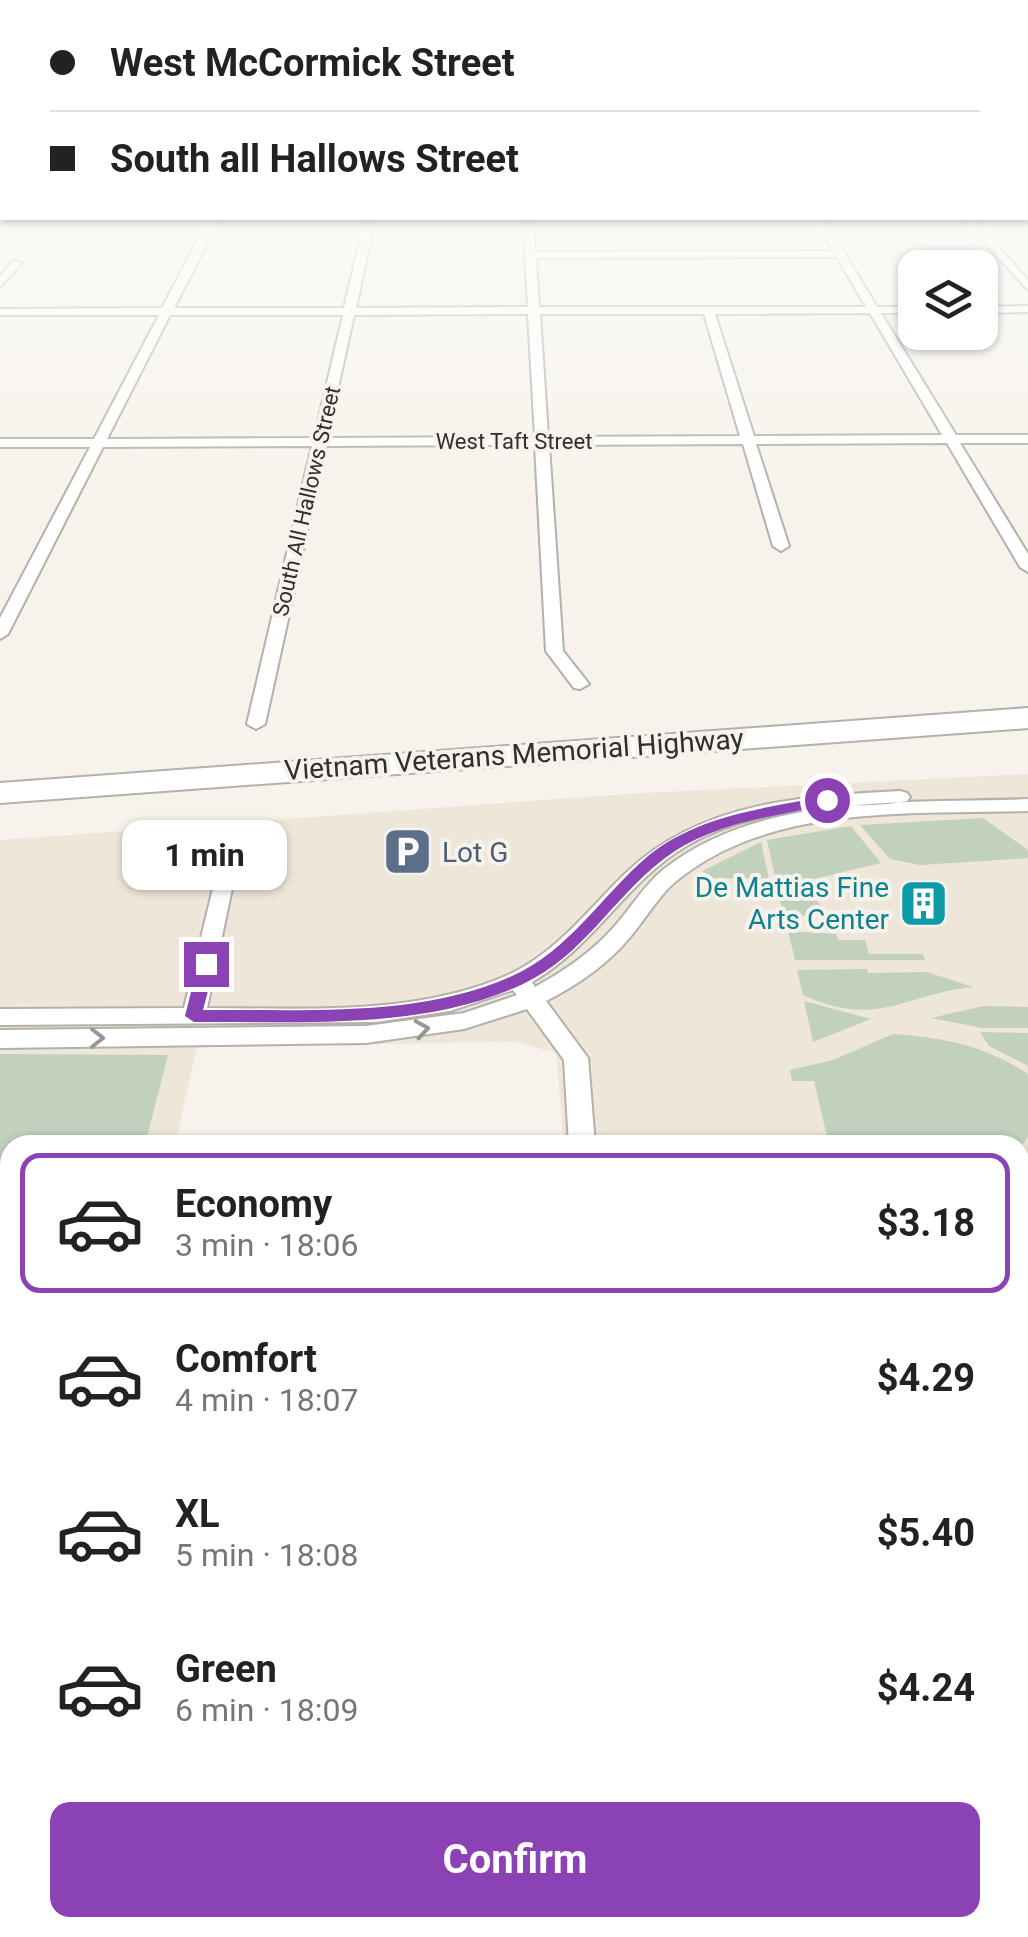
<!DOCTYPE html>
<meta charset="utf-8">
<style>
:root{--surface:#fff;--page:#f6f6f6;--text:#222;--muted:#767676;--line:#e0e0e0;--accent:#8b42b5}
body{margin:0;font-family:Roboto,sans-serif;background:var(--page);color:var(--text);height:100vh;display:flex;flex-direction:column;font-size:38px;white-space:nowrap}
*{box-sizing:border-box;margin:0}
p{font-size:32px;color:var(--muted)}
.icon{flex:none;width:55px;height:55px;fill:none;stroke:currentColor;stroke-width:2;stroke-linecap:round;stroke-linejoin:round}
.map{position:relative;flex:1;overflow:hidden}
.panel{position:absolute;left:0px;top:1135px;width:1030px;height:802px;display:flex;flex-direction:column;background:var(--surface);border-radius:30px 30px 0 0;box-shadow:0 2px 8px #0004}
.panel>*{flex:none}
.banner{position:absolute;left:0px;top:0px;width:1030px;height:220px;box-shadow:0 2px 8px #0004;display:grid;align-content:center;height:220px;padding:0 50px;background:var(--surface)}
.fabs{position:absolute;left:898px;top:250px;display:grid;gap:20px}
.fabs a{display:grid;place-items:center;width:100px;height:100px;border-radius:20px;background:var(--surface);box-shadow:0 2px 8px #0004;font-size:50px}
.end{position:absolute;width:45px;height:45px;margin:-22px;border:12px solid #8b42b5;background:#fff;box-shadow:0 0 0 5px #fff}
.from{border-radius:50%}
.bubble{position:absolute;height:70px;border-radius:20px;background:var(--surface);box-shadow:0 2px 8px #0004;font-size:32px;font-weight:700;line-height:70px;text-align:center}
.banner b{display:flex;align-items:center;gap:35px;height:95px;font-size:38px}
.banner b+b{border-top:2px solid var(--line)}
.banner i{width:25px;height:25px;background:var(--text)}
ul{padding:18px 0 0;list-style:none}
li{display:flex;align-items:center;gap:30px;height:140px;margin:0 20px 15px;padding:0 30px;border:5px solid transparent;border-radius:20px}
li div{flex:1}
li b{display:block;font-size:38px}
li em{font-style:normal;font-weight:700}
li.selected{border-color:var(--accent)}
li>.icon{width:90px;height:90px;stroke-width:1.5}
.cta{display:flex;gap:20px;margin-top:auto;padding:20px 50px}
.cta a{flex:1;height:115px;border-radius:20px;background:var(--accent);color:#fff;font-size:40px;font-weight:700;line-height:115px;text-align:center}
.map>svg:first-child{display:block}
.built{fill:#eee7d9;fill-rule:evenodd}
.green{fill:#c1d1be}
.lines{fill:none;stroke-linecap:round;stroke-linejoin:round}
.minor-casing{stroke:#b4b0aa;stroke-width:4}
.motorway-casing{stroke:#b4b0aa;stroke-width:4}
.minor{fill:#fff;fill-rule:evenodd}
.motorway{fill:#fff;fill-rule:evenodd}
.oneway{stroke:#989796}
.route{fill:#8b42b5}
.labels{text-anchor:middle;stroke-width:8;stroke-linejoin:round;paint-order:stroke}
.far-street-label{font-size:22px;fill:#302f2c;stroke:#f7f3ec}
.street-label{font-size:28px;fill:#302f2c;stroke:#f7f3ec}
.service-label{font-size:28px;fill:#4e5e75;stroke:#f7f3ec;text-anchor:start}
.culture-label{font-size:28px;fill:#0d838f;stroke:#f7f3ec;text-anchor:end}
</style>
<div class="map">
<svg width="1028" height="1937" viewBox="0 0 1028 1937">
<rect width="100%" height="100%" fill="#f7f3ec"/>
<path class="built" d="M 1028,774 L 1028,1937 L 0,1937 L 0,840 L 624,794 ZM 515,1042 L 556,1053 L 564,1145 L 1020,1145 L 1020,1928 L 10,1928 L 10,1145 L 175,1145 L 197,1047 Z"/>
<path class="green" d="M 983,818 L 1028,850 L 1028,858 L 920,865 L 890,859 L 860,825 Z
M 851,826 L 881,863 L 801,882 L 827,913 L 784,918 L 767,840 Z
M 761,842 L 769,879 L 713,878 L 702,871 Z
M 788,931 L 836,934 L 838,940 L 865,940 L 869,954 L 923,954 L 925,960 L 795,960 Z
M 867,969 L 868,973 L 927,972 L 973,987 C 901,995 878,1029 803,995 L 797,970 Z
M 804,1001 L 871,1019 L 813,1042 Z
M 983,1006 L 1028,1007 L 1028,1028 L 982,1028 L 931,1018 Z
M 980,1032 L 1028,1033 L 1028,1066 L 989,1046 Z
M 893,1034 C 942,1037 987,1046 1028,1074 L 1028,1137 L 1020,1148 L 829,1145 L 814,1081 L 792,1081 L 790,1070 L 833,1060 Z
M 0,1054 L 168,1055 L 145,1145 L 10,1145 L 10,1252 L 0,1252 Z
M 0,1307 L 10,1312 L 10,1779 L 0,1787 Z"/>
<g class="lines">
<defs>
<path id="minor" d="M 209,219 L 219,219 L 174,308 L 344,308 L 365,219 L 375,219 L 356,308 L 528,307 L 523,219 L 533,219 L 535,252 L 833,251 L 814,219 L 824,219 L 877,307 L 915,307 L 915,313 L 881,313 L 956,435 L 1028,435 L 1028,443 L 960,443 L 1028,554 L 1028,572 L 1020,567 L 947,443 L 756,444 L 789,546 L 781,551 L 773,546 L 743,444 L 549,445 L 563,651 L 589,684 L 580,689 L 574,688 L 546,651 L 535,445 L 326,446 L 265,724 L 256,729 L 247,724 L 312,446 L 103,447 L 8,634 L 0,639 L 0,618 L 90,447 L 0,447 L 0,439 L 94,439 L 159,315 L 0,315 L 0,309 L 162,308 ZM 837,257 L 866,307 L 539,307 L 536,258 ZM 870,313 L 942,435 L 754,436 L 715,314 ZM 528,314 L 535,437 L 327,438 L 354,315 ZM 540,314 L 704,314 L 740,436 L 548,437 ZM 170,315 L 343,315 L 314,438 L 107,439 Z
M 964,219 L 974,219 L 1028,280 L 1028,290 Z
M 13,261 L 22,263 L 0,287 L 0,277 Z
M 1028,306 L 1028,312 L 980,313 L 980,307 Z
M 900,791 L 907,793 L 910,797 L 907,801 C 885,806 860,805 837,806 C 786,811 733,819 688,845 C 627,880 594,947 532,982 L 535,987 C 564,971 592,952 614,927 C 631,908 644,885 664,869 C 763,791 910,804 1028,799 L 1028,811 C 914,815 775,803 680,878 C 660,893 647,917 631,936 C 608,964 578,985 546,1001 L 588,1058 L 595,1145 L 569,1145 L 564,1060 L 527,1009 L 464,1029 L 366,1043 L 0,1048 L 0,1030 L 366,1026 L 464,1013 L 517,995 L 513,990 L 450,1011 L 376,1022 L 0,1025 L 0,1009 L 184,1008 L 221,855 L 228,854 L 238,860 L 207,1008 C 307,1008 415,1016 508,975 C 558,952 590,907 628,871 C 702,801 805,796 900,791 Z
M 618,1928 L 656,1928 L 658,1937 L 618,1937 Z"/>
<path id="motorway" d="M 1028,708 L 1028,728 L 0,803 L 0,783 Z"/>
</defs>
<use href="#minor" class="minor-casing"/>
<use href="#motorway" class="motorway-casing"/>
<use href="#minor" class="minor"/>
<use href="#motorway" class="motorway"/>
</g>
<defs><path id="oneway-chevron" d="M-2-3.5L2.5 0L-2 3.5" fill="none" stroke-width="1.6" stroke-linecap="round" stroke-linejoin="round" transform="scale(2.5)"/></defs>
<g class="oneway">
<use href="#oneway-chevron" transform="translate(422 1029) rotate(-9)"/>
<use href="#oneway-chevron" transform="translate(97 1038)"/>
</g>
<linearGradient id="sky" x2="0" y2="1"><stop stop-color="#96c5ea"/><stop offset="0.45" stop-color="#fbfaf6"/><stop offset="1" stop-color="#fbfaf6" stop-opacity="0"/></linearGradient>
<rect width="1028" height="490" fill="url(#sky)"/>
<path class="route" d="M 827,796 L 832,804 C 772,817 710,822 660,862 C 612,900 582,956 525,983 C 426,1031 300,1021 194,1022 L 185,1016 L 198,964 L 206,958 L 215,964 L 203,1010 C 303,1009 419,1018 512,976 C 569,951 602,895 648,856 C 698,815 766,808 827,796 Z"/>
<defs>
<symbol id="parking-square" viewBox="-11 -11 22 22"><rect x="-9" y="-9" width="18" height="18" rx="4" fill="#5c6f8a" stroke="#f7f3ec"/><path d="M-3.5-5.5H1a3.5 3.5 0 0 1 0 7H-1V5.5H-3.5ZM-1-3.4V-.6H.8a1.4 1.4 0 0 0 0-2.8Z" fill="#fff"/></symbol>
<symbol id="building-square" viewBox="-11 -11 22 22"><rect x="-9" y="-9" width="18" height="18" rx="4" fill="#0f9aa8" stroke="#f7f3ec"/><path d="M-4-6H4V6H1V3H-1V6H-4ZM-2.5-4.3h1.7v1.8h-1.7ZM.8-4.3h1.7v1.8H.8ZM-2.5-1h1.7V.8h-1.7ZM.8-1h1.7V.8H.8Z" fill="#fff"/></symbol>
</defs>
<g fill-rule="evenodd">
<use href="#parking-square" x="380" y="824" width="55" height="55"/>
<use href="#building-square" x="896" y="876" width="55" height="55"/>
</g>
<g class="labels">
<g class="far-street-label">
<text x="514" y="449">West Taft Street</text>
<text transform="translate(306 501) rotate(-77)" y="8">South All Hallows Street</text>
</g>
<g class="street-label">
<text transform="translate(514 754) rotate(-4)" y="10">Vietnam Veterans Memorial Highway</text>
</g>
<g class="service-label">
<text x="442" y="862">Lot G</text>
</g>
<g class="culture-label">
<text x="889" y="897">De Mattias Fine<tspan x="889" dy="32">Arts Center</tspan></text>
</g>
</g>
</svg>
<div class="fabs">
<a><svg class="icon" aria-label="layers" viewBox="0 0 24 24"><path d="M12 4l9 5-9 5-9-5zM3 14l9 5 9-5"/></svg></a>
</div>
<i class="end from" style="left:827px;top:800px"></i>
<i class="end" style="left:206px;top:964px"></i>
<div class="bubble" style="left:122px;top:820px;width:165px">1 min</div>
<div class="banner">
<b><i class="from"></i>West McCormick Street</b>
<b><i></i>South all Hallows Street</b>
</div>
<section class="panel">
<ul>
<li class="selected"><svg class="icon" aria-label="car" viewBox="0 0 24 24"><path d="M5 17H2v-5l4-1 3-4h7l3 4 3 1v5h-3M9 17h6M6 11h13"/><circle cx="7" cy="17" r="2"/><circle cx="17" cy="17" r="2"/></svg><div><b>Economy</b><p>3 min · 18:06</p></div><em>$3.18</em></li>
<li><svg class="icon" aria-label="car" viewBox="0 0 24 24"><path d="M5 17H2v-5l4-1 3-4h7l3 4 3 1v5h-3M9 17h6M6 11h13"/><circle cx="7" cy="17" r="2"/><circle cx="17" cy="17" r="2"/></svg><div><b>Comfort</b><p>4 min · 18:07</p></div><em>$4.29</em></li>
<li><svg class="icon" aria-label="car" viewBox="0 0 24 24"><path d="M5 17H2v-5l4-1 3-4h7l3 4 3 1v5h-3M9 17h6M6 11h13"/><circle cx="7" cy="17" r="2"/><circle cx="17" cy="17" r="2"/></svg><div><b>XL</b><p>5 min · 18:08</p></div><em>$5.40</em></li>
<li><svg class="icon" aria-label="car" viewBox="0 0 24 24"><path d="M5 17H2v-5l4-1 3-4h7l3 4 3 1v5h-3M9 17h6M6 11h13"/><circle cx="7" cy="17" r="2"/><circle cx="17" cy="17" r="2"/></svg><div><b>Green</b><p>6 min · 18:09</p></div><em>$4.24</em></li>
</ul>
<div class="cta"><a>Confirm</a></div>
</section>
</div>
